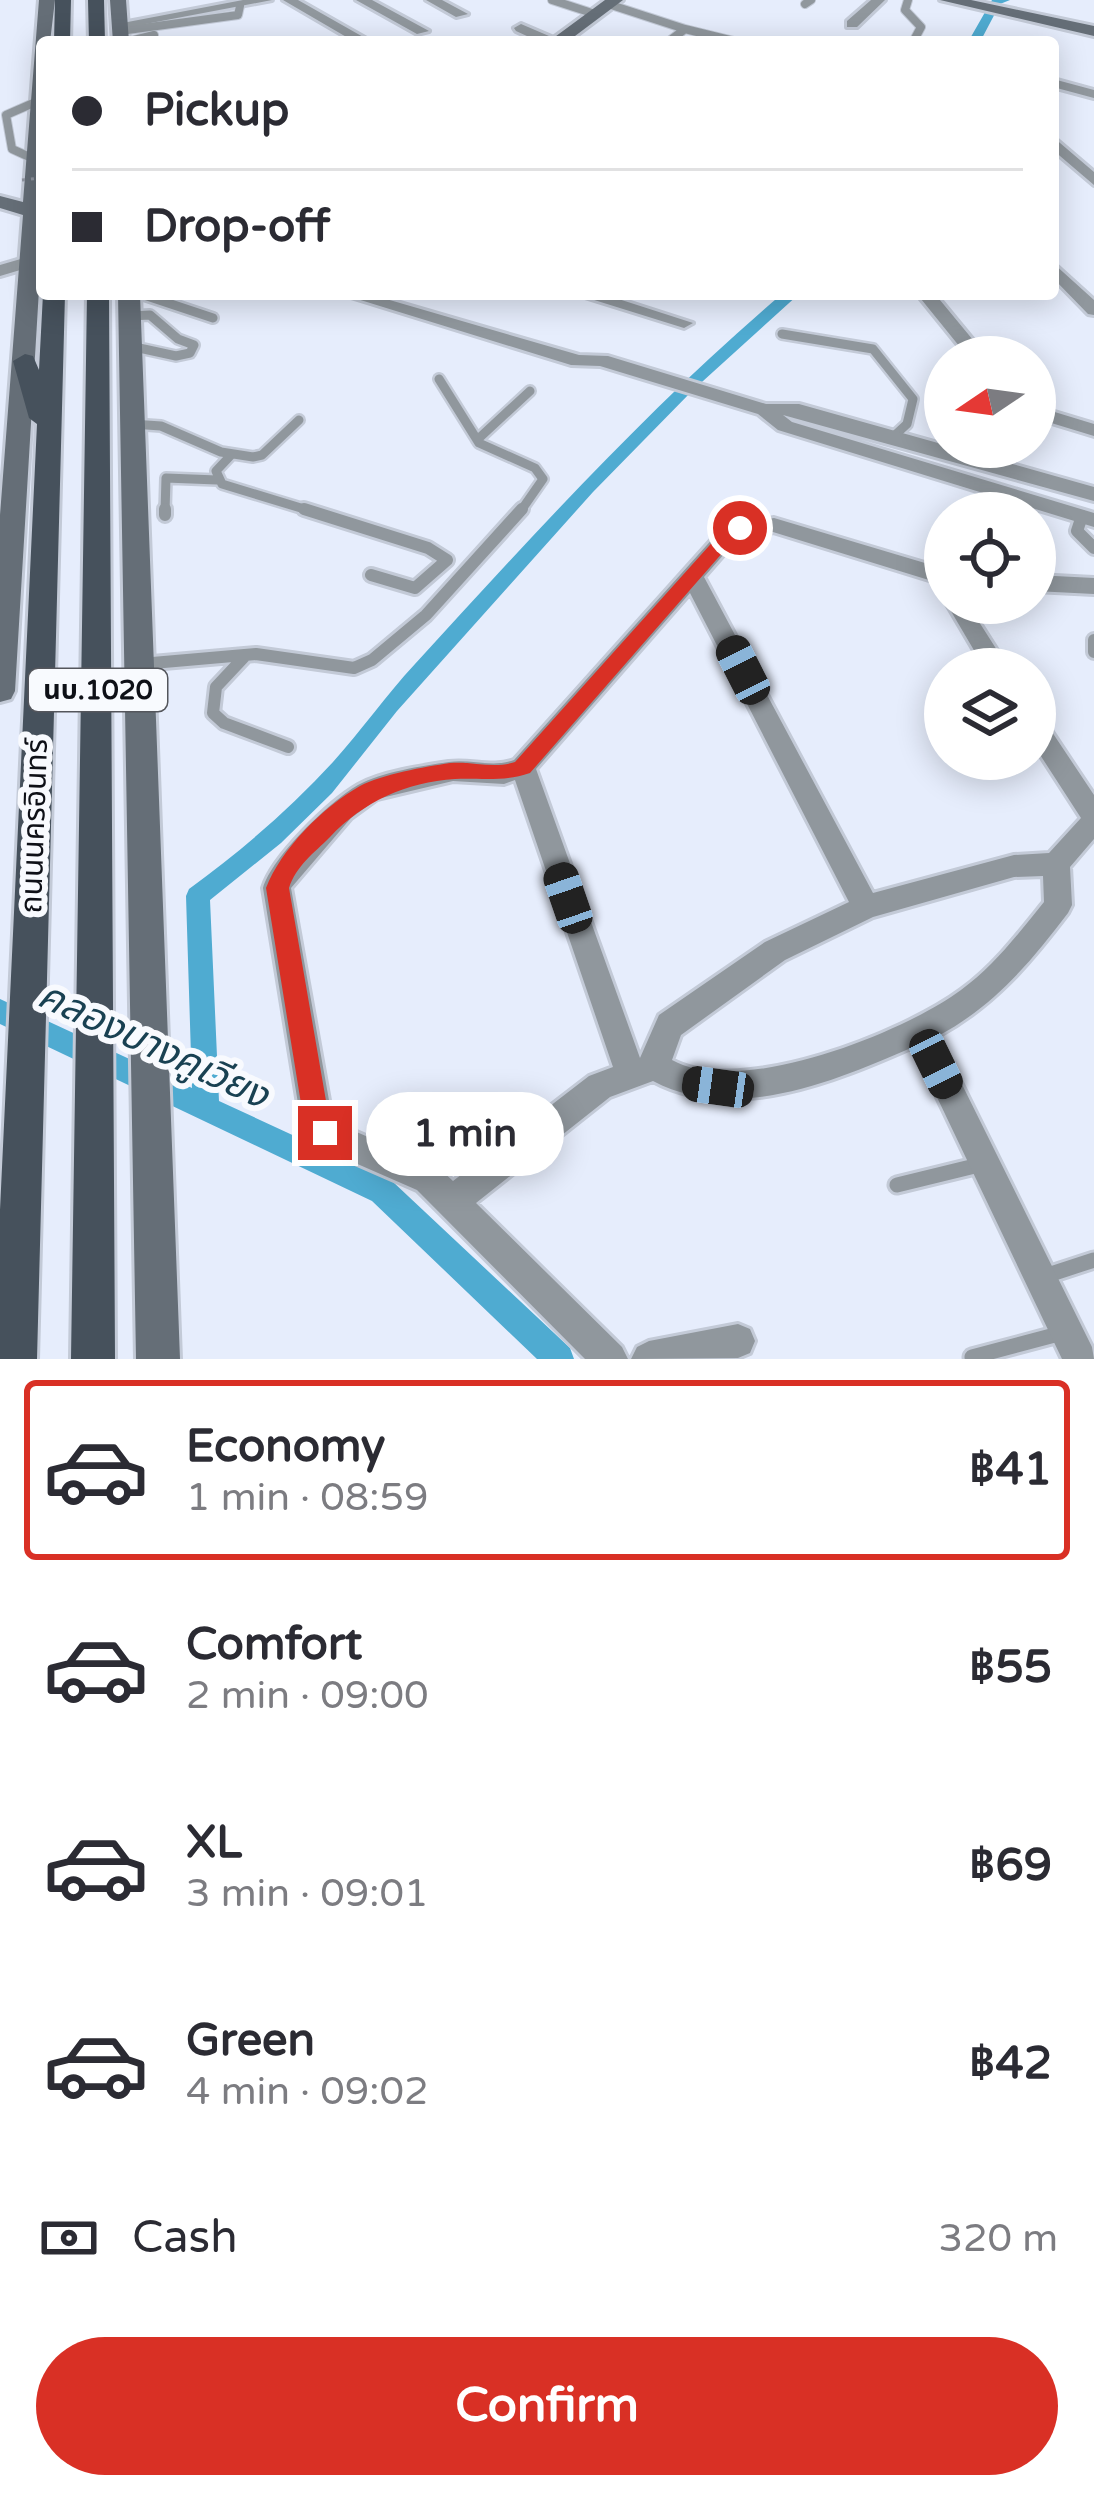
<!DOCTYPE html>
<meta charset="utf-8">
<style>
:root{--surface:#fff;--page:#f2f2f3;--text:#2b2b33;--muted:#7c7c81;--line:#e1e1e2;--accent:#d93025}
body{margin:0;font-family:"Varela Round","Noto Sans Thai",sans-serif;background:var(--page);color:var(--text);height:100vh;display:flex;flex-direction:column;font-size:45px;white-space:nowrap}
*{box-sizing:border-box;margin:0}
p{font-size:39px;color:var(--muted)}
.icon{flex:none;width:66px;height:66px;fill:none;stroke:currentColor;stroke-width:2;stroke-linecap:round;stroke-linejoin:round}
.map{position:relative;height:1359px;overflow:hidden}
.drawer{display:flex;flex-direction:column;background:var(--surface);flex:1}
.drawer>*{flex:none}
.banner{position:absolute;left:36px;top:36px;width:1023px;height:264px;border-radius:12px;box-shadow:0 6px 30px #0003;display:grid;align-content:center;height:264px;padding:0 36px;background:var(--surface)}
.needle{width:78px;rotate:257deg}
.tools{position:absolute;left:924px;top:336px;display:grid;gap:24px}
.tools a{display:grid;place-items:center;width:132px;height:132px;border-radius:50%;background:var(--surface);box-shadow:0 6px 30px #0003;font-size:60px}
.end{position:absolute;width:54px;height:54px;margin:-27px;border:15px solid #d93025;background:#fff;box-shadow:0 0 0 6px #fff}
.from{border-radius:50%}
.bubble{position:absolute;height:84px;border-radius:42px;background:var(--surface);box-shadow:0 6px 30px #0003;font-size:39px;font-weight:700;line-height:84px;text-align:center}
.car{position:absolute;width:36px;height:72px;margin:-36px -18px;border-radius:15px;box-shadow:0 0 9px 3px #0007;background:linear-gradient(#222 24%,#8ab4d8 0 40%,#222 0 76%,#8ab4d8 0 86%,#222 0)}
.banner b{display:flex;align-items:center;gap:42px;height:114px;font-size:45px}
.banner b+b{border-top:3px solid var(--line)}
.banner i{width:30px;height:30px;background:var(--text)}
ul{padding:21px 0 0;list-style:none}
li{display:flex;align-items:center;gap:36px;height:180px;margin:0 24px 18px;padding:0 12px;border:6px solid transparent;border-radius:12px}
li div{flex:1}
li b{display:block;font-size:45px}
li em{font-style:normal;font-weight:700}
li.active{border-color:var(--accent)}
li>.icon{width:108px;height:108px;stroke-width:1.5}
.pay{display:flex;align-items:center;gap:30px;height:132px;padding:0 36px;font-size:45px}
.pay p{margin-inline-start:auto}
.action{display:flex;gap:24px;margin-top:auto;padding:24px 36px}
.action a{flex:1;height:138px;border-radius:72px;background:var(--accent);color:#fff;font-size:48px;font-weight:700;line-height:138px;text-align:center}
.map>svg:first-child{display:block}
.lines{fill:none;stroke-linecap:round;stroke-linejoin:round}
.canal{fill:#4fabd1;fill-rule:evenodd}
.lane-far3-casing{stroke:#c3cad7;stroke-width:10}
.lane-far2-casing{stroke:#c3cad7;stroke-width:14}
.lane-far1-casing{stroke:#c3cad7;stroke-width:18}
.lane-casing{stroke:#c3cad7;stroke-width:21}
.street-casing{stroke:#c3cad7;stroke-width:6}
.secondary-casing{stroke:#c3cad7;stroke-width:6}
.primary-casing{stroke:#c3cad7;stroke-width:6}
.lane-far3{stroke:#90979d;stroke-width:8}
.lane-far2{stroke:#90979d;stroke-width:9}
.lane-far1{stroke:#90979d;stroke-width:12}
.lane{stroke:#90979d;stroke-width:15}
.street{fill:#90979d;fill-rule:evenodd}
.secondary{fill:#656e77;fill-rule:evenodd}
.primary{fill:#46515c;fill-rule:evenodd}
.path-bridge{stroke:#9095a0;stroke-width:3;stroke-dasharray:3 6;stroke-linecap:butt}
.route{fill:#d93025}
.labels{text-anchor:middle;stroke-width:12;stroke-linejoin:round;paint-order:stroke}
.shield{fill:#f8fafe;stroke:#54565c;stroke-width:3}
.shield-label{font-size:27px;font-weight:bold;fill:#0e1017}
.street-label{font-size:30px;fill:#0e1017;stroke:#f8fafe}
.near-water-label{font-size:39px;font-style:italic;fill:#194152;stroke:#f8fafe}
</style>
<div class="map">
<svg width="1094" height="1359" viewBox="0 0 1094 1359">
<rect width="100%" height="100%" fill="#e6edfc"/>
<g class="lines">
<path class="canal" d="M 992,0 L 1010,0 L 1000,4 L 980,42 L 968,42 Z
M 782,294 L 799,294 L 692,391 L 593,492 L 397,711 L 332,793 L 281,843 L 210,900 L 219,1101 L 392,1181 L 570,1348 L 574,1359 L 537,1359 L 372,1201 L 0,1024 L 0,999 L 192,1088 L 186,896 L 189,889 C 241,851 290,809 333,762 C 362,730 386,695 415,664 C 533,535 649,407 782,294 Z"/>
<defs>
<path id="lane-far3" d="M 552,0 L 595,14
M 908,0 L 905,10 L 921,27 L 913,42
M 608,4 L 685,29 L 668,42
M 805,4 L 811,0
M 685,29 L 738,42
M 120,31 L 238,15 L 240,6
M 126,42 L 154,35
M 36,160 L 12,149 L 6,115 L 38,101"/>
<path id="lane-far2" d="M 141,294 L 213,318
M 130,316 L 150,315 L 178,339 L 194,345 L 190,353 L 176,356 L 130,346
M 782,334 L 873,349 L 913,399 L 907,424 L 894,436
M 439,379 L 479,443 L 535,468 L 543,479 L 520,512
M 132,424 L 161,426 L 221,452 L 253,457 L 262,455 L 299,420
M 477,440 L 530,391
M 232,454 L 216,471 L 222,484 L 314,512
M 165,512 L 166,478 L 217,480"/>
<path id="lane-far1" d="M 304,509 L 428,548 L 447,560 L 415,588 L 371,575
M 165,515 L 165,509
M 1082,516 L 1077,531 L 1094,548
M 1094,640 L 1094,652
M 246,655 L 216,687 L 213,713 L 224,723 L 288,747
M 141,664 L 256,654 L 354,668 L 372,660 L 426,615 L 522,509"/>
<path id="lane" d="M 897,1185 L 983,1164
M 1042,1277 L 1094,1260
M 972,1357 L 1066,1332"/>
<path id="street" d="M 243,0 L 272,0 L 119,29 L 112,25 Z
M 283,0 L 298,0 L 372,42 L 355,42 Z
M 356,0 L 372,0 L 429,31 L 417,34 Z
M 426,0 L 442,0 L 468,14 L 456,17 Z
M 871,0 L 885,0 L 857,27 L 847,27 L 847,21 Z
M 521,24 L 556,39 L 558,42 L 540,42 L 516,31 L 514,28 Z
M 1053,79 L 1094,90 L 1094,98 L 1053,87 Z
M 1053,137 L 1094,172 L 1094,185 L 1053,150 Z
M 31,256 L 40,261 L 37,265 L 0,276 L 0,265 Z
M 1053,263 L 1094,300 L 1094,315 L 1088,314 L 1053,278 Z
M 341,294 L 369,294 L 579,355 L 608,356 L 766,404 L 799,404 L 1094,487 L 1094,501 L 783,415 L 792,422 L 1094,513 L 1094,527 L 778,430 L 758,414 L 600,366 L 571,365 Z
M 575,294 L 603,294 L 693,323 L 684,328 Z
M 917,294 L 935,294 L 987,357 L 968,357 Z
M 1035,406 L 1094,424 L 1094,436 L 1035,418 Z
M 774,518 L 945,569 L 945,585 L 773,532 L 739,537 L 704,577 L 873,893 L 1014,855 L 1049,853 L 1081,818 L 1035,747 L 1035,718 L 1044,720 L 1094,795 L 1094,839 L 1070,867 L 1072,905 L 1068,913 C 1030,963 994,1006 938,1036 L 1092,1347 L 1094,1359 L 1062,1359 L 913,1047 C 836,1081 733,1124 653,1081 L 610,1097 L 476,1203 L 622,1347 L 628,1359 L 585,1359 L 417,1190 L 314,1145 L 301,1122 L 263,888 C 272,857 329,802 358,785 C 381,772 422,766 449,762 C 471,759 493,768 514,760 L 724,526 ZM 690,593 L 849,902 L 765,942 L 659,1015 L 640,1058 L 536,769 ZM 515,780 L 613,1067 L 589,1076 L 453,1181 L 439,1168 L 336,1123 L 332,1117 L 291,888 L 351,818 L 377,799 L 453,781 L 504,784 ZM 1043,876 L 1044,902 C 1019,933 994,966 961,990 C 903,1033 740,1098 672,1060 L 681,1035 L 785,960 L 873,917 L 1014,877 Z
M 1035,575 L 1094,578 L 1094,594 L 1035,591 Z
M 945,601 L 967,603 L 1009,669 L 985,669 Z
M 738,1324 L 750,1329 L 755,1341 L 750,1353 L 738,1358 L 631,1359 L 637,1347 L 649,1341 Z"/>
<path id="secondary" d="M 39,0 L 55,0 L 50,42 L 42,42 L 42,239 L 15,691 L 11,699 L 0,702 L 0,515 L 23,215 L 0,208 L 0,196 L 23,202 Z
M 110,0 L 126,0 L 129,42 L 113,42 Z
M 605,0 L 623,0 L 567,42 L 548,42 Z
M 940,0 L 971,0 L 1094,26 L 1094,36 Z
M 118,294 L 140,294 L 180,1359 L 136,1359 Z"/>
<path id="primary" d="M 55,0 L 71,0 L 70,42 L 54,42 Z
M 88,0 L 104,0 L 105,42 L 89,42 Z
M 43,294 L 65,294 L 37,1359 L 0,1359 L 0,1210 L 37,424 L 29,418 L 13,361 L 25,354 L 33,356 L 39,370 Z
M 87,294 L 109,294 L 115,1359 L 71,1359 Z"/>
</defs>
<use href="#lane-far3" class="lane-far3-casing"/>
<use href="#lane-far2" class="lane-far2-casing"/>
<use href="#lane-far1" class="lane-far1-casing"/>
<use href="#lane" class="lane-casing"/>
<use href="#street" class="street-casing"/>
<use href="#secondary" class="secondary-casing"/>
<use href="#primary" class="primary-casing"/>
<use href="#lane-far3" class="lane-far3"/>
<use href="#lane-far2" class="lane-far2"/>
<use href="#lane-far1" class="lane-far1"/>
<use href="#lane" class="lane"/>
<use href="#street" class="street"/>
<use href="#secondary" class="secondary"/>
<use href="#primary" class="primary"/>
<path class="path-bridge" d="M 22,180 L 42,178"/>
</g>
<path class="route" d="M 740,523 L 748,528 L 746,532 L 738,535 L 530,773 C 503,782 483,778 455,779 C 406,782 363,802 330,837 C 314,853 296,866 289,888 L 329,1118 L 338,1133 L 334,1142 L 325,1146 L 316,1142 L 304,1122 L 266,888 C 281,849 323,807 360,786 C 383,774 424,767 450,763 C 472,761 494,769 515,762 L 726,527 Z"/>
<g class="labels">
<rect class="shield" x="29" y="669" width="138" height="42" rx="9"/>
<g class="shield-label">
<text x="98" y="699">นบ.1020</text>
</g>
<g class="street-label">
<text transform="translate(34 826) rotate(-88)" y="10">ถนนนครอินทร์</text>
</g>
<g class="near-water-label">
<text transform="translate(154 1044) rotate(25)" y="14">คลองบางคูเวียง</text>
</g>
</g>
</svg>
<div class="tools">
<a><svg class="needle" viewBox="-14 -14 28 28"><path d="M0-13l5 13h-10z" fill="#e53935"/><path d="M0 13l5-13h-10z" fill="#7c7c81"/></svg></a>
<a><svg class="icon" aria-label="locate" viewBox="0 0 24 24"><circle cx="12" cy="12" r="6"/><path d="M12 2v4M12 18v4M2 12h4M18 12h4"/></svg></a>
<a><svg class="icon" aria-label="layers" viewBox="0 0 24 24"><path d="M12 4l9 5-9 5-9-5zM3 14l9 5 9-5"/></svg></a>
</div>
<i class="end from" style="left:740px;top:528px"></i>
<i class="end" style="left:325px;top:1133px"></i>
<div class="bubble" style="left:366px;top:1092px;width:198px">1 min</div>
<i class="car" style="left:743px;top:670px;rotate:333deg"></i>
<i class="car" style="left:568px;top:898px;rotate:341deg"></i>
<i class="car" style="left:936px;top:1064px;rotate:154deg"></i>
<i class="car" style="left:718px;top:1087px;rotate:278deg"></i>
<div class="banner">
<b><i class="from"></i>Pickup</b>
<b><i></i>Drop-off</b>
</div>
</div>
<section class="drawer">
<ul>
<li class="active"><svg class="icon" aria-label="car" viewBox="0 0 24 24"><path d="M5 17H2v-5l4-1 3-4h7l3 4 3 1v5h-3M9 17h6M6 11h13"/><circle cx="7" cy="17" r="2"/><circle cx="17" cy="17" r="2"/></svg><div><b>Economy</b><p>1 min · 08:59</p></div><em>฿41</em></li>
<li><svg class="icon" aria-label="car" viewBox="0 0 24 24"><path d="M5 17H2v-5l4-1 3-4h7l3 4 3 1v5h-3M9 17h6M6 11h13"/><circle cx="7" cy="17" r="2"/><circle cx="17" cy="17" r="2"/></svg><div><b>Comfort</b><p>2 min · 09:00</p></div><em>฿55</em></li>
<li><svg class="icon" aria-label="car" viewBox="0 0 24 24"><path d="M5 17H2v-5l4-1 3-4h7l3 4 3 1v5h-3M9 17h6M6 11h13"/><circle cx="7" cy="17" r="2"/><circle cx="17" cy="17" r="2"/></svg><div><b>XL</b><p>3 min · 09:01</p></div><em>฿69</em></li>
<li><svg class="icon" aria-label="car" viewBox="0 0 24 24"><path d="M5 17H2v-5l4-1 3-4h7l3 4 3 1v5h-3M9 17h6M6 11h13"/><circle cx="7" cy="17" r="2"/><circle cx="17" cy="17" r="2"/></svg><div><b>Green</b><p>4 min · 09:02</p></div><em>฿42</em></li>
</ul>
<div class="pay"><svg class="icon" aria-label="cash" viewBox="0 0 24 24"><path d="M3 7h18v10H3z"/><circle cx="12" cy="12" r="2"/></svg>Cash<p>320 m</p></div>
<div class="action"><a>Confirm</a></div>
</section>
